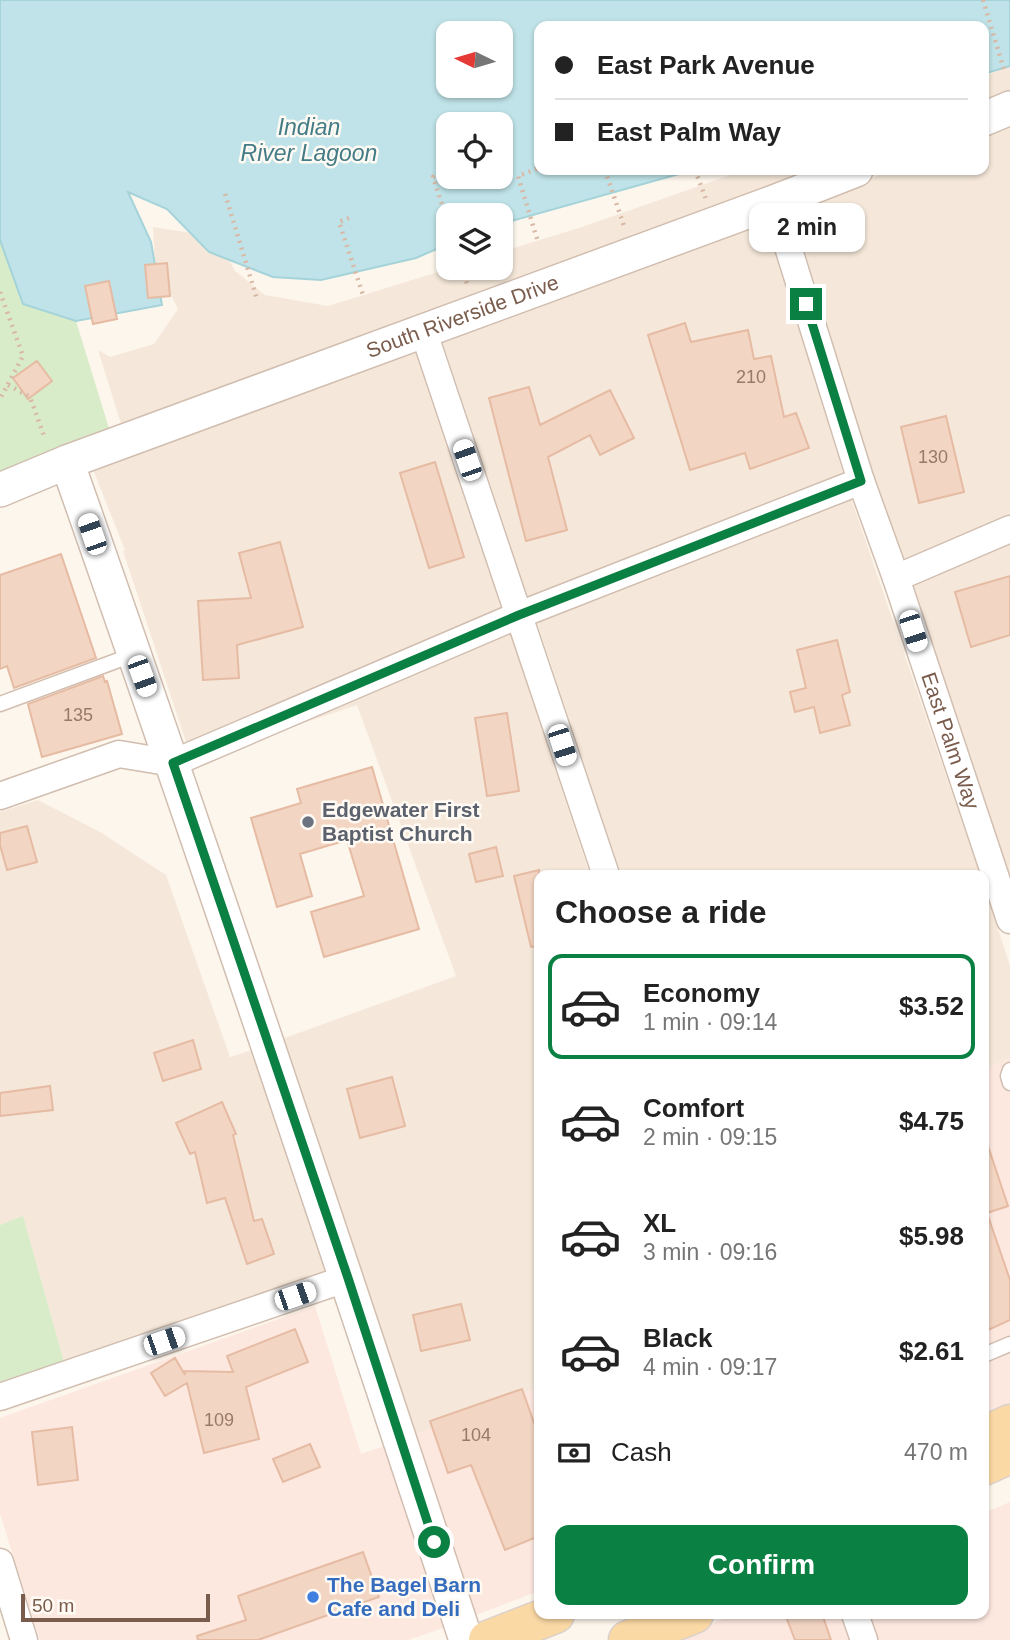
<!DOCTYPE html>
<meta charset="utf-8">
<style>
:root{--surface:#fff;--page:#f6f6f6;--text:#222;--muted:#767676;--line:#e0e0e0;--accent:#0b8043}
body{margin:0;font-family:Helvetica,sans-serif;background:var(--page);color:var(--text);height:100vh;display:flex;flex-direction:column;font-size:26px;white-space:nowrap}
*{box-sizing:border-box;margin:0}
p{font-size:23px;color:var(--muted)}
.icon{flex:none;width:38px;height:38px;fill:none;stroke:currentColor;stroke-width:2;stroke-linecap:round;stroke-linejoin:round}
.map{position:relative;flex:1;overflow:hidden}
.sheet{position:absolute;left:534px;top:870px;width:455px;height:749px;display:flex;flex-direction:column;background:var(--surface);border-radius:14px;box-shadow:0 2px 5px #0004}
.sheet>*{flex:none}
.banner{position:absolute;left:534px;top:21px;width:455px;height:154px;border-radius:14px;box-shadow:0 2px 5px #0004;display:grid;align-content:center;height:154px;padding:0 21px;background:var(--surface)}
.needle{width:46px;rotate:275deg}
.controls{position:absolute;left:436px;top:21px;display:grid;gap:14px}
.controls a{display:grid;place-items:center;width:77px;height:77px;border-radius:14px;background:var(--surface);box-shadow:0 2px 5px #0004;font-size:35px}
.scale{position:absolute;left:21px;bottom:18px;width:189px;box-sizing:border-box;padding-left:7px;border:4px solid #7a5c4d;border-top:0;font-size:19px;line-height:24px;white-space:nowrap;color:#7a5c4d;-webkit-text-stroke:5px #fffaf3;paint-order:stroke}
.end{position:absolute;width:32px;height:32px;margin:-16px;border:9px solid #0b8043;background:#fff;box-shadow:0 0 0 4px #fff}
.from{border-radius:50%}
.bubble{position:absolute;height:49px;border-radius:14px;background:var(--surface);box-shadow:0 2px 5px #0004;font-size:23px;font-weight:700;line-height:49px;text-align:center}
.car{position:absolute;width:21px;height:42px;margin:-21px -10px;border-radius:9px;box-shadow:0 0 5px 2px #0007;background:linear-gradient(#fff 24%,#345 0 40%,#fff 0 76%,#345 0 86%,#fff 0)}
.banner b{display:flex;align-items:center;gap:24px;height:66px;font-size:26px}
.banner b+b{border-top:2px solid var(--line)}
.banner i{width:18px;height:18px;background:var(--text)}
ul{padding:0;list-style:none}
li{display:flex;align-items:center;gap:21px;height:105px;margin:0 14px 10px;padding:0 7px;border:4px solid transparent;border-radius:14px}
li div{flex:1}
li b{display:block;font-size:26px}
li em{font-style:normal;font-weight:700}
li.current{border-color:var(--accent)}
li>.icon{width:63px;height:63px;stroke-width:1.5}
h2{padding:0 21px;font-size:32px;line-height:84px}
.pay{display:flex;align-items:center;gap:18px;height:77px;padding:0 21px;font-size:26px}
.pay p{margin-inline-start:auto}
.button{display:flex;gap:14px;margin-top:auto;padding:14px 21px}
.button a{flex:1;height:80px;border-radius:14px;background:var(--accent);color:#fff;font-size:28px;font-weight:700;line-height:80px;text-align:center}
.map>svg:first-child{display:block}
.residential{fill:#f5e8da}
.commercial{fill:#fde8e0}
.green{fill:#d8ecc9}
.water{fill:#bfe3e8;stroke:#a5d3da;stroke-width:2;fill-rule:evenodd}
.building{fill:#f3d5c3;stroke:#e6bba3;stroke-width:2}
.lines{fill:none;stroke-linecap:round;stroke-linejoin:round}
.service-casing{stroke:#d1beb0;stroke-width:17}
.minor-casing{stroke:#d1beb0;stroke-width:29}
.tertiary-casing{stroke:#d1beb0;stroke-width:36}
.primary-casing{stroke:#dad1cd;stroke-width:41}
.path{stroke:#d9b8a5;stroke-width:4.5;stroke-dasharray:2 5;stroke-linecap:butt}
.service{stroke:#fff;stroke-width:14}
.minor{stroke:#fff;stroke-width:26}
.tertiary{stroke:#fff;stroke-width:33}
.primary{stroke:#fbd9a5;stroke-width:38}
.route{stroke:#0b8043;stroke-width:9}
.worship-dot{fill:#6b7280;stroke:#fffaf3;stroke-width:2.5}
.shop-dot{fill:#3f7fe0;stroke:#fffaf3;stroke-width:2.5}
.labels{text-anchor:middle;stroke-width:5;stroke-linejoin:round;paint-order:stroke}
.number-label{font-size:18px;fill:#987a6a}
.street-label{font-size:21px;fill:#7a5c4d;stroke:#fffaf3}
.worship-label{font-size:21px;font-weight:bold;fill:#5b616d;stroke:#fffaf3;text-anchor:start}
.shop-label{font-size:21px;font-weight:bold;fill:#366cbe;stroke:#fffaf3;text-anchor:start}
.water-label{font-size:23px;font-style:italic;fill:#437c86;stroke:#fffaf3}
</style>
<div class="map">
<svg width="1010" height="1640" viewBox="0 0 1010 1640">
<rect width="100%" height="100%" fill="#fdf6ec"/>
<path class="residential" d="M 1010,65 L 1010,94 L 984,105 L 984,77 Z
M 1010,123 L 1010,875 L 910,575 L 874,477 L 792,210 L 892,170 L 984,170 L 984,133 Z
M 745,170 L 820,170 L 122,427 L 98,350 L 110,357 L 154,344 L 178,309 L 155,264 L 153,227 L 217,237 L 235,271 L 265,295 L 328,306 L 451,268 L 500,268 L 501,252 L 582,227 Z
M 765,220 L 843,473 L 528,597 L 441,338 Z
M 414,348 L 501,608 L 186,742 L 123,551 L 125,550 L 92,467 Z
M 851,498 L 980,875 L 621,875 L 537,622 Z
M 510,633 L 590,875 L 539,875 L 539,1387 L 414,1435 L 366,1285 L 282,1039 L 456,976 L 357,705 L 286,729 Z
M 38,800 L 100,832 L 166,875 L 230,1057 L 255,1049 L 330,1270 L 64,1362 L 23,1217 L 0,1225 L 0,812 Z
M 984,886 L 1010,966 L 1010,1058 L 984,1069 Z"/>
<path class="commercial" d="M 1010,1058 L 1010,1405 L 984,1418 L 984,1069 Z
M 315,1306 L 361,1454 L 387,1445 L 446,1627 L 408,1640 L 40,1640 L 0,1514 L 0,1418 Z
M 539,1387 L 539,1591 L 473,1616 L 414,1435 Z
M 1010,1502 L 1010,1640 L 673,1640 L 735,1614 L 984,1614 L 984,1513 Z"/>
<path class="green" d="M 0,240 L 23,304 L 76,321 L 112,438 L 0,479 Z
M 23,1216 L 64,1362 L 0,1383 L 0,1225 Z"/>
<path class="water" d="M 0,0 L 1010,0 L 1010,66 L 984,74 L 984,26 L 539,26 L 539,170 L 693,170 L 501,224 L 500,215 L 448,215 L 448,244 L 416,258 L 321,280 L 273,277 L 209,252 L 167,209 L 128,192 L 151,242 L 162,305 L 76,321 L 23,304 L 0,240 ZM 448,33 L 500,33 L 500,86 L 448,86 ZM 448,124 L 500,124 L 500,177 L 448,177 Z"/>
<path class="building" d="M 167,263 L 170,296 L 148,298 L 145,265 Z
M 109,281 L 117,319 L 93,324 L 85,286 Z
M 685,323 L 691,342 L 748,330 L 754,359 L 771,356 L 784,417 L 796,413 L 809,448 L 750,469 L 745,453 L 690,470 L 648,335 Z
M 37,361 L 52,381 L 28,399 L 13,378 Z
M 529,387 L 540,425 L 610,390 L 634,438 L 600,455 L 590,435 L 548,457 L 567,530 L 526,541 L 489,398 Z
M 946,416 L 964,492 L 919,503 L 901,427 Z
M 435,462 L 464,557 L 429,568 L 400,473 Z
M 280,542 L 303,627 L 237,645 L 239,678 L 203,680 L 198,601 L 251,598 L 239,553 Z
M 61,554 L 96,658 L 14,688 L 7,666 L 0,669 L 0,575 Z
M 1010,576 L 1010,635 L 971,647 L 955,592 Z
M 837,640 L 850,692 L 842,695 L 850,725 L 820,733 L 814,707 L 795,712 L 790,692 L 806,688 L 797,650 Z
M 103,676 L 105,682 L 107,681 L 122,734 L 42,757 L 28,704 Z
M 507,713 L 519,791 L 487,796 L 475,718 Z
M 372,767 L 419,929 L 324,957 L 311,912 L 364,896 L 347,840 L 300,854 L 312,896 L 277,907 L 251,818 L 301,803 L 297,789 Z
M 27,826 L 37,862 L 7,870 L 0,845 L 0,833 Z
M 496,847 L 503,876 L 476,882 L 469,854 Z
M 539,870 L 539,946 L 531,947 L 514,876 Z
M 193,1040 L 201,1069 L 163,1081 L 154,1053 Z
M 392,1077 L 405,1126 L 360,1138 L 347,1089 Z
M 50,1086 L 53,1110 L 0,1116 L 0,1093 Z
M 222,1102 L 236,1134 L 233,1135 L 254,1221 L 262,1219 L 274,1254 L 247,1264 L 225,1198 L 207,1203 L 195,1152 L 190,1154 L 176,1123 Z
M 984,1143 L 987,1143 L 1008,1206 L 987,1213 L 1010,1280 L 1010,1320 L 984,1332 Z
M 461,1304 L 470,1340 L 421,1351 L 413,1315 Z
M 295,1329 L 308,1362 L 246,1387 L 259,1439 L 204,1453 L 187,1383 L 165,1396 L 151,1373 L 175,1358 L 185,1375 L 184,1371 L 233,1372 L 227,1356 Z
M 522,1389 L 539,1437 L 539,1536 L 505,1550 L 471,1465 L 448,1473 L 430,1421 Z
M 72,1427 L 78,1480 L 38,1485 L 32,1432 Z
M 310,1444 L 320,1467 L 283,1482 L 273,1459 Z
M 363,1552 L 379,1597 L 258,1640 L 198,1640 L 197,1636 L 246,1620 L 238,1596 Z
M 785,1614 L 822,1614 L 831,1640 L 795,1640 Z"/>
<g class="lines">
<defs>
<path id="service" d="M 0,704 L 135,654
M 1010,1070 L 1008,1076 L 1010,1083
M 984,1355 L 1010,1344"/>
<g id="minor">
<path id="s1" d="M 774,202 L 861,481 L 896,578 L 1010,920"/>
<path d="M 423,330 L 606,875"/>
<path d="M 896,578 L 1010,529"/>
<path d="M 0,796 L 119,754 L 173,763 L 519,615 L 861,481"/>
<path d="M 0,1397 L 348,1278"/>
<path d="M 0,1562 L 24,1640"/>
<path d="M 855,1614 L 864,1640"/>
</g>
<g id="tertiary">
<path d="M 984,119 L 1010,108"/>
<path d="M 67,462 C 205,853 336,1246 466,1640"/>
<path id="s2" d="M 0,490 L 67,462 L 774,202 L 856,170"/>
</g>
<path id="primary" d="M 984,1436 L 1010,1424
M 984,1466 L 1010,1454
M 488,1640 L 555,1614
M 628,1640 L 694,1614"/>
</defs>
<use href="#service" class="service-casing"/>
<use href="#minor" class="minor-casing"/>
<use href="#tertiary" class="tertiary-casing"/>
<use href="#primary" class="primary-casing"/>
<path class="path" d="M 983,0 L 1005,73
M 537,169 L 518,176 L 538,242
M 605,170 L 625,229
M 695,170 L 706,199
M 448,172 L 433,177 L 448,224
M 225,194 L 257,299
M 349,218 L 339,222 L 363,295
M 462,268 L 467,284
M 0,292 L 23,356 L 0,399
M 8,385 L 30,397 L 44,436"/>
<use href="#service" class="service"/>
<use href="#minor" class="minor"/>
<use href="#tertiary" class="tertiary"/>
<use href="#primary" class="primary"/>
</g>
<g class="lines">
<path class="route" d="M 434,1542 L 348,1278 L 173,763 L 519,615 L 861,481 L 806,304"/>
</g>
<circle class="worship-dot" cx="308" cy="822" r="7"/>
<circle class="shop-dot" cx="313" cy="1597" r="7"/>
<g class="labels">
<g class="number-label">
<text x="751" y="383">210</text>
<text x="933" y="463">130</text>
<text x="78" y="721">135</text>
<text x="219" y="1426">109</text>
<text x="476" y="1441">104</text>
</g>
<g class="street-label">
<text dy="7" stroke="none"><textPath href="#s2" startOffset="494">South Riverside Drive</textPath></text>
<text dy="7" stroke="none"><textPath href="#s1" startOffset="567">East Palm Way</textPath></text>
</g>
<g class="worship-label">
<text x="322" y="817">Edgewater First<tspan x="322" dy="24">Baptist Church</tspan></text>
</g>
<g class="shop-label">
<text x="327" y="1592">The Bagel Barn<tspan x="327" dy="24">Cafe and Deli</tspan></text>
</g>
<g class="water-label">
<text x="309" y="135">Indian<tspan x="309" dy="26">River Lagoon</tspan></text>
</g>
</g>
</svg>
<div class="controls">
<a><svg class="needle" viewBox="-14 -14 28 28"><path d="M0-13l5 13h-10z" fill="#e53935"/><path d="M0 13l5-13h-10z" fill="#767676"/></svg></a>
<a><svg class="icon" aria-label="locate" viewBox="0 0 24 24"><circle cx="12" cy="12" r="6"/><path d="M12 2v4M12 18v4M2 12h4M18 12h4"/></svg></a>
<a><svg class="icon" aria-label="layers" viewBox="0 0 24 24"><path d="M12 4l9 5-9 5-9-5zM3 14l9 5 9-5"/></svg></a>
</div>
<div class="scale">50 m</div>
<i class="end from" style="left:434px;top:1542px"></i>
<i class="end" style="left:806px;top:304px"></i>
<div class="bubble" style="left:749px;top:203px;width:116px">2 min</div>
<i class="car" style="left:467px;top:460px;rotate:341deg"></i>
<i class="car" style="left:92px;top:534px;rotate:341deg"></i>
<i class="car" style="left:913px;top:631px;rotate:162deg"></i>
<i class="car" style="left:142px;top:676px;rotate:160deg"></i>
<i class="car" style="left:562px;top:745px;rotate:162deg"></i>
<i class="car" style="left:295px;top:1296px;rotate:71deg"></i>
<i class="car" style="left:164px;top:1341px;rotate:71deg"></i>
<div class="banner">
<b><i class="from"></i>East Park Avenue</b>
<b><i></i>East Palm Way</b>
</div>
<section class="sheet">
<h2>Choose a ride</h2>
<ul>
<li class="current"><svg class="icon" aria-label="car" viewBox="0 0 24 24"><path d="M5 17H2v-5l4-1 3-4h7l3 4 3 1v5h-3M9 17h6M6 11h13"/><circle cx="7" cy="17" r="2"/><circle cx="17" cy="17" r="2"/></svg><div><b>Economy</b><p>1 min · 09:14</p></div><em>$3.52</em></li>
<li><svg class="icon" aria-label="car" viewBox="0 0 24 24"><path d="M5 17H2v-5l4-1 3-4h7l3 4 3 1v5h-3M9 17h6M6 11h13"/><circle cx="7" cy="17" r="2"/><circle cx="17" cy="17" r="2"/></svg><div><b>Comfort</b><p>2 min · 09:15</p></div><em>$4.75</em></li>
<li><svg class="icon" aria-label="car" viewBox="0 0 24 24"><path d="M5 17H2v-5l4-1 3-4h7l3 4 3 1v5h-3M9 17h6M6 11h13"/><circle cx="7" cy="17" r="2"/><circle cx="17" cy="17" r="2"/></svg><div><b>XL</b><p>3 min · 09:16</p></div><em>$5.98</em></li>
<li><svg class="icon" aria-label="car" viewBox="0 0 24 24"><path d="M5 17H2v-5l4-1 3-4h7l3 4 3 1v5h-3M9 17h6M6 11h13"/><circle cx="7" cy="17" r="2"/><circle cx="17" cy="17" r="2"/></svg><div><b>Black</b><p>4 min · 09:17</p></div><em>$2.61</em></li>
</ul>
<div class="pay"><svg class="icon" aria-label="cash" viewBox="0 0 24 24"><path d="M3 7h18v10H3z"/><circle cx="12" cy="12" r="2"/></svg>Cash<p>470 m</p></div>
<div class="button"><a>Confirm</a></div>
</section>
</div>
